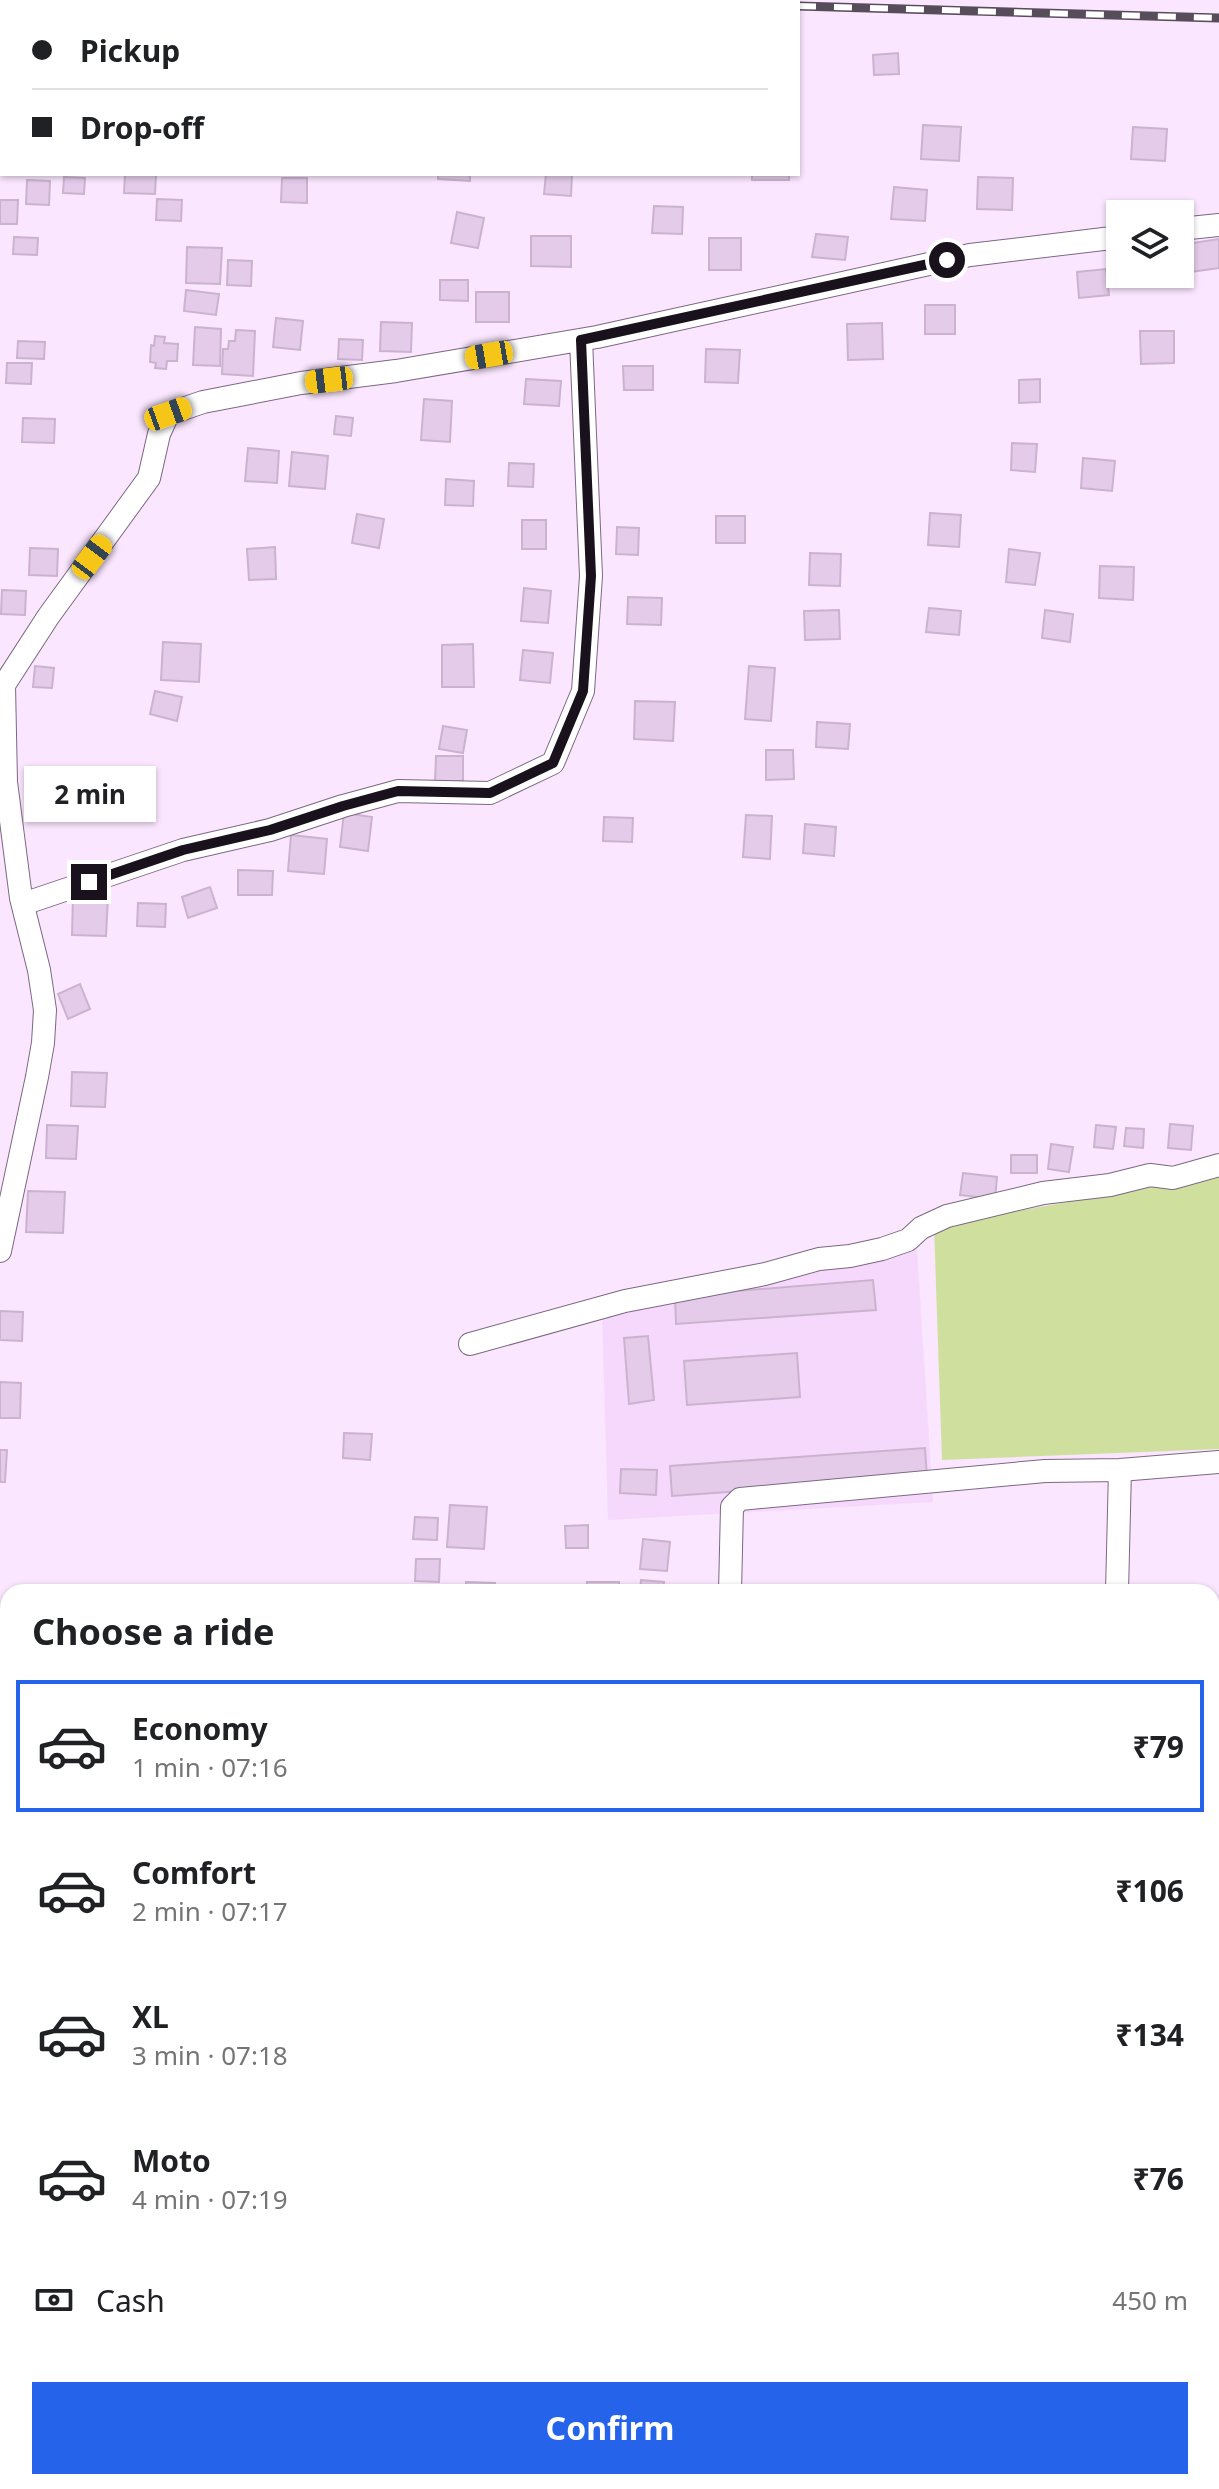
<!DOCTYPE html>
<meta charset="utf-8">
<style>
:root{--surface:#fff;--page:#f2f2f2;--text:#202124;--muted:#757577;--line:#e0e0e0;--accent:#2563eb}
body{margin:0;font-family:"Noto Sans",sans-serif;background:var(--page);color:var(--text);height:100vh;display:flex;flex-direction:column;font-size:30px;white-space:nowrap}
*{box-sizing:border-box;margin:0}
p{font-size:26px;color:var(--muted)}
.icon{flex:none;width:44px;height:44px;fill:none;stroke:currentColor;stroke-width:2;stroke-linecap:round;stroke-linejoin:round}
.map{position:relative;flex:1;overflow:hidden}
.panel{position:absolute;left:0px;top:1584px;width:1220px;height:906px;display:flex;flex-direction:column;background:var(--surface);border-radius:24px 24px 0 0;box-shadow:0 2px 6px #0004}
.panel>*{flex:none}
.banner{position:absolute;left:0px;top:0px;width:800px;height:176px;box-shadow:0 2px 6px #0004;display:grid;align-content:center;height:176px;padding:0 32px;background:var(--surface)}
.fabs{position:absolute;left:1106px;top:200px;display:grid;gap:16px}
.fabs a{display:grid;place-items:center;width:88px;height:88px;border-radius:0px;background:var(--surface);box-shadow:0 2px 6px #0004;font-size:40px}
.end{position:absolute;width:36px;height:36px;margin:-18px;border:10px solid #19111b;background:#fff;box-shadow:0 0 0 4px #fff}
.from{border-radius:50%}
.bubble{position:absolute;height:56px;border-radius:0px;background:var(--surface);box-shadow:0 2px 6px #0004;font-size:26px;font-weight:700;line-height:56px;text-align:center}
.car{position:absolute;width:24px;height:48px;margin:-24px -12px;border-radius:10px;box-shadow:0 0 6px 2px #0007;background:linear-gradient(#f5c518 24%,#345 0 40%,#f5c518 0 76%,#345 0 86%,#f5c518 0)}
.banner b{display:flex;align-items:center;gap:28px;height:76px;font-size:30px}
.banner b+b{border-top:2px solid var(--line)}
.banner i{width:20px;height:20px;background:var(--text)}
ul{padding:0;list-style:none}
li{display:flex;align-items:center;gap:24px;height:132px;margin:0 16px 12px;padding:0 16px;border:4px solid transparent;border-radius:0px}
li div{flex:1}
li b{display:block;font-size:30px}
li em{font-style:normal;font-weight:700}
li.current{border-color:var(--accent)}
li>.icon{width:72px;height:72px;stroke-width:1.5}
h2{padding:0 32px;font-size:36px;line-height:96px}
.pay{display:flex;align-items:center;gap:20px;height:88px;padding:0 32px;font-size:30px}
.pay p{margin-inline-start:auto}
.primary-button{display:flex;gap:16px;margin-top:auto;padding:16px 32px}
.primary-button a{flex:1;height:92px;border-radius:0px;background:var(--accent);color:#fff;font-size:32px;font-weight:700;line-height:92px;text-align:center}
.map>svg:first-child{display:block}
.built{fill:#f6d8fd}
.green{fill:#cfe09e}
.building{fill:#e3cbe9;stroke:#cbb3d0;stroke-width:2}
.lines{fill:none;stroke-linecap:round;stroke-linejoin:round}
.minor-casing{stroke:#7d6782;stroke-width:24}
.minor{stroke:#fff;stroke-width:22}
.rail-casing{stroke:#574c5a;stroke-width:9}
.rail{stroke:#fff;stroke-width:6;stroke-dasharray:18;stroke-linecap:butt}
.route{stroke:#19111b;stroke-width:10}
</style>
<div class="map">
<svg width="1219" height="2489" viewBox="0 0 1219 2489">
<rect width="100%" height="100%" fill="#fae6fe"/>
<path class="built" d="M 917,1250 L 933,1502 L 608,1520 L 602,1310 Z"/>
<path class="green" d="M 1219,1175 L 1219,1449 L 942,1460 L 934,1226 Z"/>
<path class="building" d="M 898,53 L 899,74 L 874,75 L 873,55 Z
M 923,125 L 961,127 L 959,161 L 921,159 Z
M 1133,127 L 1167,129 L 1165,161 L 1131,159 Z
M 125,174 L 156,174 L 155,194 L 124,193 Z
M 438,174 L 470,174 L 470,181 L 438,179 Z
M 546,174 L 572,174 L 571,196 L 544,194 Z
M 752,174 L 789,174 L 789,180 L 752,180 Z
M 64,177 L 85,178 L 84,194 L 63,193 Z
M 978,177 L 1013,178 L 1012,210 L 977,209 Z
M 282,178 L 307,178 L 307,203 L 281,202 Z
M 27,180 L 50,181 L 49,205 L 26,204 Z
M 894,187 L 927,190 L 925,221 L 891,219 Z
M 157,199 L 182,200 L 181,221 L 156,220 Z
M 0,200 L 18,200 L 17,224 L 0,224 Z
M 654,206 L 683,207 L 682,234 L 652,233 Z
M 457,212 L 484,218 L 478,248 L 451,243 Z
M 816,234 L 848,237 L 845,260 L 812,257 Z
M 531,236 L 571,236 L 571,267 L 531,266 Z
M 14,237 L 38,238 L 37,255 L 13,254 Z
M 709,238 L 741,238 L 741,270 L 709,270 Z
M 1219,239 L 1219,268 L 1190,272 L 1186,244 Z
M 187,247 L 222,248 L 220,284 L 186,283 Z
M 228,260 L 252,261 L 251,286 L 227,285 Z
M 1106,269 L 1109,295 L 1079,298 L 1077,272 Z
M 440,280 L 468,280 L 468,301 L 440,300 Z
M 186,290 L 219,294 L 216,315 L 184,311 Z
M 476,292 L 509,292 L 509,322 L 476,322 Z
M 925,305 L 955,305 L 955,334 L 925,334 Z
M 276,318 L 303,321 L 300,350 L 273,347 Z
M 381,322 L 412,323 L 411,352 L 380,351 Z
M 882,323 L 883,359 L 848,360 L 847,324 Z
M 195,327 L 221,329 L 220,366 L 193,365 Z
M 236,330 L 255,331 L 253,376 L 222,374 L 223,349 L 228,349 L 229,341 L 235,341 Z
M 1140,331 L 1174,331 L 1174,363 L 1141,364 Z
M 155,336 L 165,337 L 164,343 L 178,344 L 177,361 L 167,361 L 166,369 L 155,368 L 156,363 L 150,362 L 151,345 L 154,346 Z
M 339,339 L 363,340 L 362,360 L 338,359 Z
M 18,341 L 45,342 L 44,359 L 17,358 Z
M 706,349 L 740,350 L 738,383 L 705,382 Z
M 7,363 L 32,363 L 31,384 L 6,383 Z
M 623,366 L 653,366 L 653,390 L 624,390 Z
M 526,379 L 561,381 L 559,406 L 524,404 Z
M 1040,379 L 1040,402 L 1019,403 L 1019,380 Z
M 424,399 L 452,401 L 450,442 L 421,440 Z
M 336,416 L 353,418 L 351,436 L 334,434 Z
M 23,418 L 55,419 L 54,443 L 22,442 Z
M 1012,443 L 1037,444 L 1035,472 L 1011,470 Z
M 248,448 L 279,451 L 277,483 L 245,481 Z
M 292,452 L 328,456 L 325,489 L 289,486 Z
M 1083,458 L 1115,461 L 1112,491 L 1081,488 Z
M 509,463 L 534,464 L 533,487 L 508,486 Z
M 446,479 L 474,481 L 473,506 L 445,505 Z
M 930,513 L 961,515 L 959,547 L 928,545 Z
M 357,514 L 384,519 L 379,548 L 352,543 Z
M 716,516 L 745,516 L 745,543 L 716,543 Z
M 522,520 L 546,520 L 546,549 L 522,549 Z
M 617,527 L 639,528 L 638,555 L 616,554 Z
M 275,547 L 276,579 L 249,580 L 247,549 Z
M 30,548 L 58,549 L 57,576 L 29,575 Z
M 1009,549 L 1040,553 L 1035,585 L 1006,582 Z
M 810,553 L 841,554 L 840,586 L 809,585 Z
M 1100,566 L 1134,567 L 1133,600 L 1099,598 Z
M 524,588 L 551,591 L 548,623 L 521,621 Z
M 2,590 L 26,591 L 25,615 L 1,614 Z
M 628,597 L 662,598 L 661,625 L 627,624 Z
M 929,608 L 961,611 L 959,635 L 926,632 Z
M 839,610 L 840,639 L 805,640 L 804,611 Z
M 1045,610 L 1073,614 L 1070,642 L 1042,638 Z
M 163,642 L 201,644 L 199,682 L 161,680 Z
M 473,644 L 474,687 L 442,687 L 442,645 Z
M 523,650 L 553,653 L 550,683 L 520,680 Z
M 35,666 L 54,668 L 52,688 L 33,687 Z
M 749,666 L 775,668 L 771,721 L 745,719 Z
M 155,691 L 182,697 L 177,721 L 150,714 Z
M 635,701 L 675,702 L 673,741 L 634,739 Z
M 817,722 L 850,724 L 848,749 L 816,747 Z
M 443,726 L 467,730 L 463,753 L 439,749 Z
M 766,750 L 793,750 L 794,779 L 766,780 Z
M 436,756 L 463,756 L 463,781 L 435,781 Z
M 344,813 L 372,817 L 368,851 L 340,847 Z
M 746,815 L 772,816 L 770,859 L 743,857 Z
M 604,817 L 633,818 L 632,842 L 603,841 Z
M 805,824 L 836,827 L 834,856 L 803,853 Z
M 291,835 L 327,839 L 324,874 L 288,871 Z
M 238,870 L 273,871 L 272,895 L 238,895 Z
M 210,887 L 217,908 L 188,918 L 182,897 Z
M 73,895 L 108,897 L 106,936 L 72,935 Z
M 138,903 L 166,904 L 165,927 L 137,926 Z
M 80,984 L 90,1009 L 68,1019 L 58,994 Z
M 72,1072 L 107,1073 L 105,1107 L 71,1106 Z
M 1170,1124 L 1193,1126 L 1191,1150 L 1168,1148 Z
M 47,1125 L 78,1126 L 76,1159 L 46,1158 Z
M 1096,1125 L 1116,1127 L 1113,1149 L 1094,1147 Z
M 1126,1128 L 1144,1129 L 1143,1148 L 1124,1146 Z
M 1051,1144 L 1073,1147 L 1069,1172 L 1048,1169 Z
M 1011,1155 L 1037,1155 L 1037,1173 L 1011,1173 Z
M 963,1173 L 997,1177 L 995,1199 L 960,1195 Z
M 28,1191 L 65,1192 L 63,1233 L 26,1232 Z
M 873,1280 L 876,1310 L 676,1324 L 675,1296 Z
M 0,1311 L 23,1312 L 22,1341 L 0,1340 Z
M 648,1336 L 654,1400 L 629,1404 L 624,1338 Z
M 797,1353 L 800,1397 L 687,1405 L 684,1361 Z
M 0,1382 L 21,1383 L 20,1418 L 0,1418 Z
M 344,1433 L 372,1434 L 370,1460 L 343,1458 Z
M 925,1448 L 927,1478 L 672,1496 L 670,1466 Z
M 0,1450 L 7,1450 L 5,1482 L 0,1482 Z
M 621,1469 L 657,1470 L 656,1495 L 620,1493 Z
M 450,1505 L 487,1507 L 484,1549 L 447,1547 Z
M 415,1517 L 438,1518 L 437,1540 L 413,1539 Z
M 588,1525 L 588,1548 L 566,1548 L 565,1526 Z
M 643,1539 L 670,1542 L 667,1571 L 640,1569 Z
M 416,1559 L 440,1559 L 439,1582 L 415,1581 Z
M 641,1580 L 664,1582 L 663,1592 L 640,1592 Z
M 466,1582 L 495,1583 L 494,1592 L 466,1592 Z
M 587,1582 L 619,1582 L 619,1592 L 587,1592 Z
M 454,1587 L 455,1592 L 423,1592 L 423,1590 Z
M 0,1682 L 8,1683 L 8,1711 L 0,1711 Z
M 0,1809 L 8,1809 L 8,1853 L 0,1853 Z"/>
<g class="lines">
<defs>
<path id="minor" d="M 1180,229 L 1219,225
M 0,687 L 4,685 L 48,617 L 149,478 L 159,434 L 168,414 L 203,402 L 301,383 L 396,371 L 597,337 L 970,255 L 1120,237
M 23,904 L 183,850 L 270,830 L 343,806 L 398,791 L 490,793 L 553,763 L 583,691 L 591,576 L 581,340
M 0,1251 L 37,1077 L 43,1043 L 45,1010 L 39,970 L 21,898 L 6,782 L 4,685
M 470,1344 L 625,1301 L 765,1274 L 819,1259 L 850,1256 L 882,1249 L 908,1240 L 921,1228 L 947,1216 L 1043,1193 L 1110,1185 L 1150,1175 L 1173,1178 L 1219,1165
M 730,1592 L 732,1507 L 740,1499 L 1045,1471 L 1120,1470 L 1219,1462
M 1117,1592 L 1120,1470"/>
</defs>
<use href="#minor" class="minor-casing"/>
<use href="#minor" class="minor"/>
<defs>
<path id="rail" d="M 562,0 L 636,2
M 232,2 L 258,0
M 798,6 L 1219,18
M 0,25 L 2,24"/>
</defs>
<use href="#rail" class="rail-casing"/>
<use href="#rail" class="rail"/>
</g>
<g class="lines">
<path class="route" d="M 89,882 L 183,850 L 270,830 L 343,806 L 398,791 L 490,793 L 553,763 L 583,691 L 585,662 L 591,576 L 581,340 L 947,260"/>
</g>
</svg>
<div class="fabs">
<a><svg class="icon" aria-label="layers" viewBox="0 0 24 24"><path d="M12 4l9 5-9 5-9-5zM3 14l9 5 9-5"/></svg></a>
</div>
<i class="end from" style="left:947px;top:260px"></i>
<i class="end" style="left:89px;top:882px"></i>
<div class="bubble" style="left:24px;top:766px;width:132px">2 min</div>
<i class="car" style="left:489px;top:355px;rotate:260deg"></i>
<i class="car" style="left:329px;top:380px;rotate:263deg"></i>
<i class="car" style="left:168px;top:414px;rotate:70deg"></i>
<i class="car" style="left:92px;top:557px;rotate:37deg"></i>
<div class="banner">
<b><i class="from"></i>Pickup</b>
<b><i></i>Drop-off</b>
</div>
<section class="panel">
<h2>Choose a ride</h2>
<ul>
<li class="current"><svg class="icon" aria-label="car" viewBox="0 0 24 24"><path d="M5 17H2v-5l4-1 3-4h7l3 4 3 1v5h-3M9 17h6M6 11h13"/><circle cx="7" cy="17" r="2"/><circle cx="17" cy="17" r="2"/></svg><div><b>Economy</b><p>1 min · 07:16</p></div><em>₹79</em></li>
<li><svg class="icon" aria-label="car" viewBox="0 0 24 24"><path d="M5 17H2v-5l4-1 3-4h7l3 4 3 1v5h-3M9 17h6M6 11h13"/><circle cx="7" cy="17" r="2"/><circle cx="17" cy="17" r="2"/></svg><div><b>Comfort</b><p>2 min · 07:17</p></div><em>₹106</em></li>
<li><svg class="icon" aria-label="car" viewBox="0 0 24 24"><path d="M5 17H2v-5l4-1 3-4h7l3 4 3 1v5h-3M9 17h6M6 11h13"/><circle cx="7" cy="17" r="2"/><circle cx="17" cy="17" r="2"/></svg><div><b>XL</b><p>3 min · 07:18</p></div><em>₹134</em></li>
<li><svg class="icon" aria-label="car" viewBox="0 0 24 24"><path d="M5 17H2v-5l4-1 3-4h7l3 4 3 1v5h-3M9 17h6M6 11h13"/><circle cx="7" cy="17" r="2"/><circle cx="17" cy="17" r="2"/></svg><div><b>Moto</b><p>4 min · 07:19</p></div><em>₹76</em></li>
</ul>
<div class="pay"><svg class="icon" aria-label="cash" viewBox="0 0 24 24"><path d="M3 7h18v10H3z"/><circle cx="12" cy="12" r="2"/></svg>Cash<p>450 m</p></div>
<div class="primary-button"><a>Confirm</a></div>
</section>
</div>
